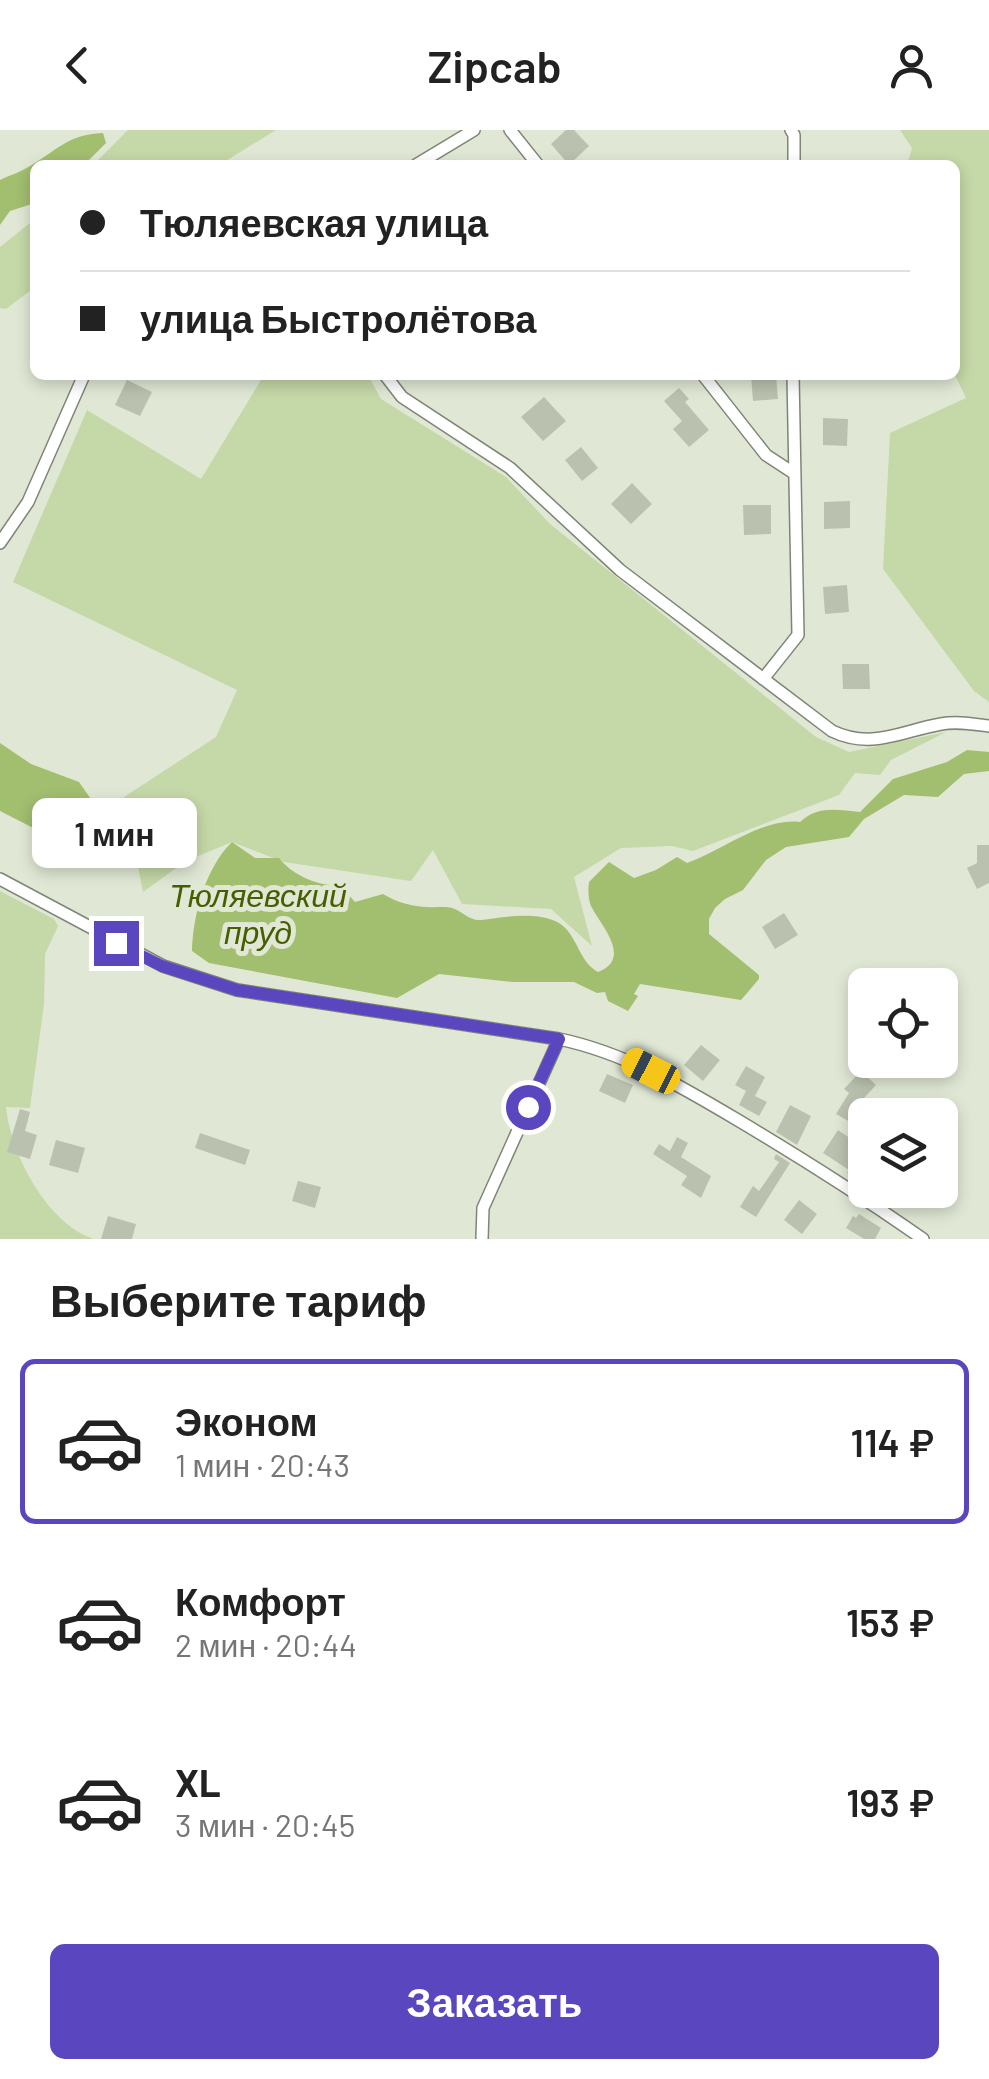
<!DOCTYPE html>
<html lang="ru">
<meta charset="utf-8">
<style>
:root{--surface:#fff;--page:#f2f2f2;--text:#222;--muted:#767676;--line:#e0e0e0;--accent:#5a46be}
body{margin:0;font-family:Barlow,sans-serif;background:var(--page);color:var(--text);height:100vh;display:flex;flex-direction:column;font-size:38px;white-space:nowrap}
*{box-sizing:border-box;margin:0}
p{font-size:32px;color:var(--muted)}
.icon{flex:none;width:55px;height:55px;fill:none;stroke:currentColor;stroke-width:2;stroke-linecap:round;stroke-linejoin:round}
.map{position:relative;height:1109px;overflow:hidden}
.sheet{display:flex;flex-direction:column;background:var(--surface);flex:1}
.sheet>*{flex:none}
.banner{position:absolute;left:30px;top:30px;width:930px;height:220px;border-radius:15px;box-shadow:0 5px 15px #0003;display:grid;align-content:center;height:220px;padding:0 50px;background:var(--surface)}
.buttons{position:absolute;left:848px;top:838px;display:grid;gap:20px}
.buttons a{display:grid;place-items:center;width:110px;height:110px;border-radius:15px;background:var(--surface);box-shadow:0 5px 15px #0003;font-size:50px}
.end{position:absolute;width:45px;height:45px;margin:-22px;border:12px solid #5a46be;background:#fff;box-shadow:0 0 0 5px #fff}
.from{border-radius:50%}
.bubble{position:absolute;height:70px;border-radius:15px;background:var(--surface);box-shadow:0 5px 15px #0003;font-size:32px;font-weight:600;line-height:70px;text-align:center}
.car{position:absolute;width:30px;height:60px;margin:-30px -15px;border-radius:12px;box-shadow:0 0 8px 2px #0007;background:linear-gradient(#f5c518 24%,#345 0 40%,#f5c518 0 76%,#345 0 86%,#f5c518 0)}
.banner b{display:flex;align-items:center;gap:35px;height:95px;font-size:38px}
.banner b+b{border-top:2px solid var(--line)}
.banner i{width:25px;height:25px;background:var(--text)}
ul{padding:0;list-style:none}
li{display:flex;align-items:center;gap:30px;height:165px;margin:0 20px 15px;padding:0 30px;border:5px solid transparent;border-radius:15px}
li div{flex:1}
li b{display:block;font-size:38px}
li em{font-style:normal;font-weight:600}
li.active{border-color:var(--accent)}
li>.icon{width:90px;height:90px;stroke-width:1.5}
h2{padding:0 50px;font-size:45px;line-height:120px}
.button{display:flex;gap:20px;margin-top:auto;padding:20px 50px}
.button a{flex:1;height:115px;border-radius:15px;background:var(--accent);color:#fff;font-size:40px;font-weight:600;line-height:115px;text-align:center}
header{display:flex;justify-content:space-between;align-items:center;height:130px;padding:0 50px;background:var(--surface);font-size:45px;font-weight:600}
.map>svg:first-child{display:block}
.green{fill:#c5d8a7}
.water{fill:#a2be6f}
.building{fill:#bac2af}
.lines{fill:none;stroke-linecap:round;stroke-linejoin:round}
.minor-casing{stroke:#7e8574;stroke-width:14}
.minor{stroke:#fff;stroke-width:11}
.route{stroke:#5a46be;stroke-width:12}
.labels{text-anchor:middle;stroke-width:10;stroke-linejoin:round;paint-order:stroke}
.water-label{font-size:32px;font-style:italic;fill:#465e00;stroke:#e0e8d5}
</style>
<header><svg class="icon" aria-label="back" viewBox="0 0 24 24"><path d="M15 5l-7 7 7 7"/></svg>Zipcab<svg class="icon" aria-label="person" viewBox="0 0 24 24"><circle cx="12" cy="8" r="4"/><path d="M4 21q1-7 8-7t8 7"/></svg></header>
<div class="map">
<svg width="989" height="1109" viewBox="0 0 989 1109">
<rect width="100%" height="100%" fill="#e0e8d5"/>
<path class="green" d="M 128,0 L 276,0 L 219,35 L 93,35 Z
M 900,0 L 989,0 L 989,572 L 974,561 L 883,439 L 890,303 L 966,268 L 955,245 L 955,35 L 907,35 L 912,18 Z
M 35,89 L 35,157 L 6,179 L 0,178 L 0,117 Z
M 264,245 L 368,245 L 381,269 L 506,347 L 550,394 L 816,607 L 849,622 L 946,602 L 891,630 L 880,645 L 855,643 L 839,665 L 693,721 L 672,716 L 621,718 L 574,747 L 592,816 L 551,779 L 462,774 L 433,720 L 411,751 L 284,732 L 232,712 L 186,731 L 143,762 L 124,667 L 216,607 L 237,560 L 13,452 L 87,280 L 201,349 Z
M 0,761 L 54,789 L 58,796 L 45,824 L 44,874 L 30,978 L 6,977 C 11,1024 46,1093 94,1109 L 0,1109 Z"/>
<path class="water" d="M 103,3 L 106,13 L 84,35 L 35,35 L 35,73 L 10,81 L 0,95 L 0,50 C 10,45 21,42 30,36 C 59,19 67,5 103,3 Z
M 0,613 L 31,634 L 79,652 L 100,682 L 125,705 L 134,721 L 128,733 L 115,738 L 82,726 L 67,725 L 49,706 L 0,681 Z
M 967,620 L 989,622 L 989,641 L 964,644 L 938,667 L 904,665 L 864,689 L 849,707 L 786,717 L 766,730 L 743,760 L 725,769 L 715,778 L 709,789 L 709,804 L 759,845 L 759,849 L 741,870 L 640,854 L 634,864 L 638,866 L 628,881 L 608,871 L 605,862 L 597,863 L 574,852 L 513,852 L 439,844 L 397,868 L 209,833 L 192,821 C 193,784 206,737 232,712 L 255,728 L 279,728 C 292,745 319,757 340,755 L 355,772 L 383,764 C 396,772 413,777 428,777 C 436,778 445,776 452,778 C 462,781 469,791 481,790 C 503,787 537,781 559,793 C 578,805 578,831 598,842 C 633,828 601,796 591,776 C 588,769 588,759 589,752 L 609,732 L 634,748 L 656,740 L 677,727 L 687,733 C 721,721 763,687 800,692 C 818,675 838,680 860,682 L 893,649 L 947,632 Z"/>
<path class="building" d="M 566,0 L 574,0 L 589,16 L 569,35 L 551,14 Z
M 751,245 L 776,245 L 778,269 L 753,271 Z
M 127,250 L 152,262 L 140,286 L 115,275 Z
M 679,258 L 689,269 L 685,272 L 709,300 L 689,317 L 673,299 L 682,291 L 664,271 Z
M 544,267 L 566,291 L 543,311 L 521,287 Z
M 823,288 L 848,289 L 847,316 L 823,315 Z
M 581,317 L 598,338 L 582,351 L 565,330 Z
M 632,353 L 652,374 L 631,394 L 611,374 Z
M 850,371 L 850,398 L 824,399 L 824,372 Z
M 743,375 L 771,375 L 771,404 L 744,405 Z
M 847,455 L 849,482 L 825,484 L 823,457 Z
M 842,534 L 869,534 L 870,559 L 843,559 Z
M 977,715 L 989,715 L 989,753 L 977,759 L 967,738 L 977,733 Z
M 784,783 L 798,805 L 775,819 L 762,797 Z
M 701,915 L 720,930 L 703,951 L 684,935 Z
M 746,936 L 765,947 L 755,966 L 767,972 L 759,986 L 739,975 L 746,961 L 735,955 Z
M 861,941 L 876,955 L 855,978 L 858,980 L 850,992 L 836,984 L 849,963 L 844,959 Z
M 607,944 L 633,955 L 625,973 L 599,961 Z
M 790,975 L 811,986 L 797,1015 L 776,1002 Z
M 20,979 L 30,982 L 25,1001 L 37,1005 L 30,1029 L 7,1022 Z
M 838,1000 L 860,1015 L 854,1023 L 865,1031 L 865,1057 L 847,1043 L 849,1040 L 823,1023 Z
M 200,1003 L 250,1020 L 245,1035 L 195,1018 Z
M 677,1007 L 688,1013 L 681,1027 L 711,1046 L 701,1068 L 681,1055 L 687,1046 L 653,1024 L 659,1014 L 670,1021 Z
M 56,1010 L 85,1018 L 78,1043 L 49,1035 Z
M 776,1024 L 790,1033 L 756,1087 L 740,1077 L 753,1056 L 759,1061 L 779,1032 L 774,1029 Z
M 298,1051 L 321,1057 L 315,1078 L 292,1071 Z
M 799,1070 L 817,1084 L 802,1104 L 784,1090 Z
M 859,1084 L 881,1098 L 875,1109 L 864,1109 L 846,1098 L 853,1086 L 856,1088 Z
M 108,1086 L 136,1094 L 132,1109 L 101,1109 Z"/>
<g class="lines">
<defs>
<path id="minor" d="M 510,0 L 538,35
M 791,0 L 794,5 L 794,35
M 416,35 L 474,0
M 385,245 L 402,267 L 510,338 L 620,440 L 832,601 C 872,620 901,601 941,594 C 957,591 973,594 989,596
M 703,245 L 766,325 L 792,342
M 0,413 L 28,372 L 84,245
M 763,549 L 798,505 L 793,245
M 0,749 L 163,836 L 237,860 L 559,909 C 626,923 682,957 741,992 C 803,1029 863,1067 923,1109
M 482,1109 L 483,1078 L 559,909"/>
</defs>
<use href="#minor" class="minor-casing"/>
<use href="#minor" class="minor"/>
</g>
<g class="lines">
<path class="route" d="M 116,813 L 162,836 L 237,860 L 559,909 L 528,977"/>
</g>
<g class="labels">
<g class="water-label">
<text x="258" y="777">Тюляевский<tspan x="258" dy="37">пруд</tspan></text>
</g>
</g>
</svg>
<div class="buttons">
<a><svg class="icon" aria-label="locate" viewBox="0 0 24 24"><circle cx="12" cy="12" r="6"/><path d="M12 2v4M12 18v4M2 12h4M18 12h4"/></svg></a>
<a><svg class="icon" aria-label="layers" viewBox="0 0 24 24"><path d="M12 4l9 5-9 5-9-5zM3 14l9 5 9-5"/></svg></a>
</div>
<i class="end from" style="left:528px;top:977px"></i>
<i class="end" style="left:116px;top:813px"></i>
<div class="bubble" style="left:32px;top:668px;width:165px">1 мин</div>
<i class="car" style="left:651px;top:941px;rotate:297deg"></i>
<div class="banner">
<b><i class="from"></i>Тюляевская улица</b>
<b><i></i>улица Быстролётова</b>
</div>
</div>
<section class="sheet">
<h2>Выберите тариф</h2>
<ul>
<li class="active"><svg class="icon" aria-label="car" viewBox="0 0 24 24"><path d="M5 17H2v-5l4-1 3-4h7l3 4 3 1v5h-3M9 17h6M6 11h13"/><circle cx="7" cy="17" r="2"/><circle cx="17" cy="17" r="2"/></svg><div><b>Эконом</b><p>1 мин · 20:43</p></div><em>114 ₽</em></li>
<li><svg class="icon" aria-label="car" viewBox="0 0 24 24"><path d="M5 17H2v-5l4-1 3-4h7l3 4 3 1v5h-3M9 17h6M6 11h13"/><circle cx="7" cy="17" r="2"/><circle cx="17" cy="17" r="2"/></svg><div><b>Комфорт</b><p>2 мин · 20:44</p></div><em>153 ₽</em></li>
<li><svg class="icon" aria-label="car" viewBox="0 0 24 24"><path d="M5 17H2v-5l4-1 3-4h7l3 4 3 1v5h-3M9 17h6M6 11h13"/><circle cx="7" cy="17" r="2"/><circle cx="17" cy="17" r="2"/></svg><div><b>XL</b><p>3 мин · 20:45</p></div><em>193 ₽</em></li>
</ul>
<div class="button"><a>Заказать</a></div>
</section>
